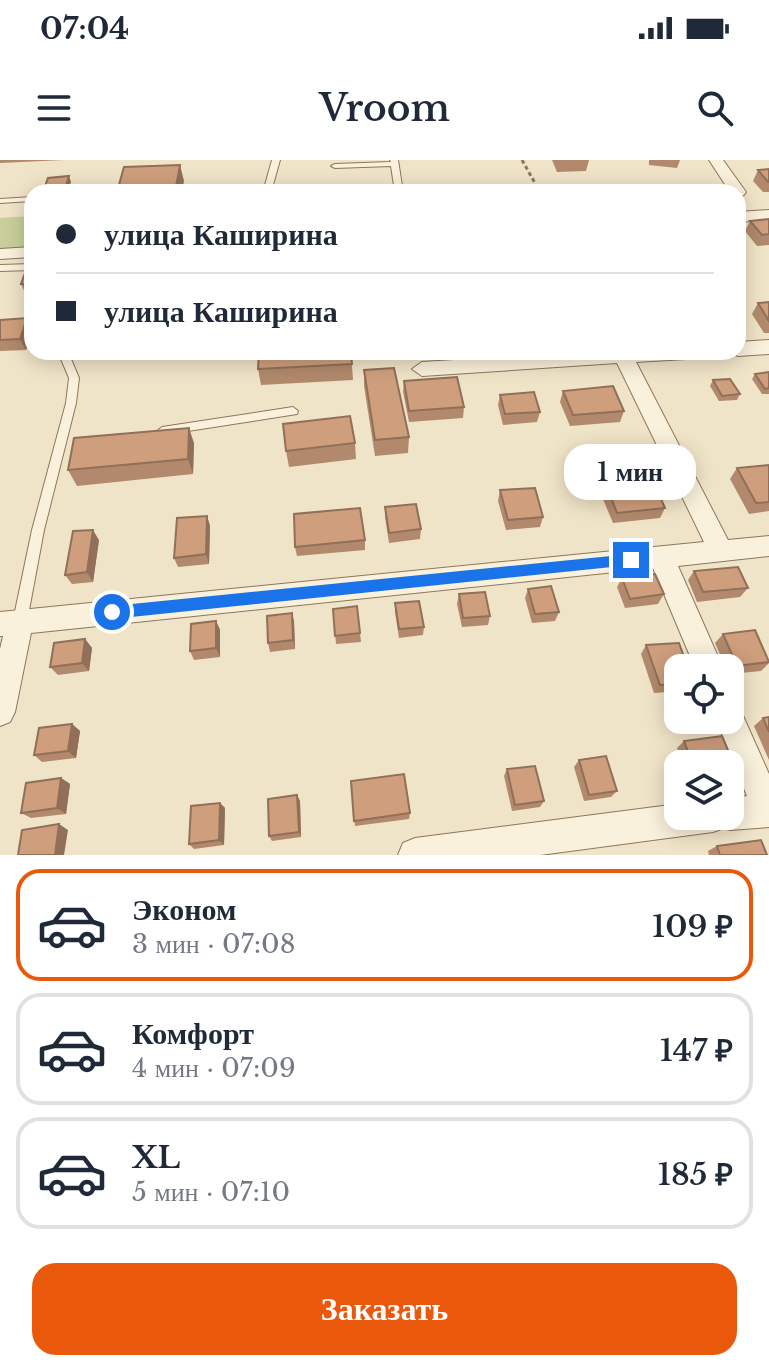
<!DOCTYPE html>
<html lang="ru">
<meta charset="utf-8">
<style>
:root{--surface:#fff;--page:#f2f2f3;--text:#1f2937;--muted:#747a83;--line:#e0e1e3;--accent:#ea580c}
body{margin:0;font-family:"Libre Baskerville",serif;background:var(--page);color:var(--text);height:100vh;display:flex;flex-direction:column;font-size:30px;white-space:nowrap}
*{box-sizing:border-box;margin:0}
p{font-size:26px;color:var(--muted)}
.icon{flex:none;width:44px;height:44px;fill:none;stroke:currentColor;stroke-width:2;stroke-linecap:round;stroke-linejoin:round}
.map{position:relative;height:695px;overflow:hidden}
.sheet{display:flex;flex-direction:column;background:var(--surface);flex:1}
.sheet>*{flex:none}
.banner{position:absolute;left:24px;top:24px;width:722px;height:176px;border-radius:24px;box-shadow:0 4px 20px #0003;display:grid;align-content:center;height:176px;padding:0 32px;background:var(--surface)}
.buttons{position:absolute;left:664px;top:494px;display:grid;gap:16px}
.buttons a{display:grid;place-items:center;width:80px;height:80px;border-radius:16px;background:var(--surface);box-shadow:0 4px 20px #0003;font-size:40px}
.end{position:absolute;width:36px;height:36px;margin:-18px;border:10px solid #1a73e8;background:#fff;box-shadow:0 0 0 4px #fff}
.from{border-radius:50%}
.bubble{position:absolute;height:56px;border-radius:24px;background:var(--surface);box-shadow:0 4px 20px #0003;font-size:26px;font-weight:600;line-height:56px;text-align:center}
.banner b{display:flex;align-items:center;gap:28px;height:76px;font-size:30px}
.banner b+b{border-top:2px solid var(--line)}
.banner i{width:20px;height:20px;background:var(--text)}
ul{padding:14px 0 0;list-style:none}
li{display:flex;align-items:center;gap:24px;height:112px;margin:0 16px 12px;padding:0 16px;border:4px solid var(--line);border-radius:24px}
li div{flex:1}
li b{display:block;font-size:30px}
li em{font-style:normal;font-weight:600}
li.on{border-color:var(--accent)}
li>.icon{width:72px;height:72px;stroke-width:1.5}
.primary-button{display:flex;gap:16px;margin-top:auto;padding:16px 32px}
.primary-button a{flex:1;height:92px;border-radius:24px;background:var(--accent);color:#fff;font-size:32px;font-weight:600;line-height:92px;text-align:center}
.status{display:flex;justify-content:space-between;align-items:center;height:56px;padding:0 40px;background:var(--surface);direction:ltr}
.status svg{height:22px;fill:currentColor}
header{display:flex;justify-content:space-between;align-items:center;height:104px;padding:0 32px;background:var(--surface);font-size:36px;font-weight:600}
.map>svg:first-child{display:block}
.green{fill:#c9cf9b}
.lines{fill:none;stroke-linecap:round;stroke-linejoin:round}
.lane-casing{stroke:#8d765c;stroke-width:2}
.street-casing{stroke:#8d765c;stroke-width:2}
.path{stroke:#8d765c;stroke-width:3;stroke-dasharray:4 3;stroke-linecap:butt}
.lane{fill:#faf1dc;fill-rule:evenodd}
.street{fill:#faf1dc;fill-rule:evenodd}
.wall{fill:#b2896c}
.shaded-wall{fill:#916f58}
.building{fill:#cf9f7d;stroke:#916f58;stroke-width:2}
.route{fill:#1a73e8}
</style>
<div class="status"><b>07:04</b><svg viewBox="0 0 49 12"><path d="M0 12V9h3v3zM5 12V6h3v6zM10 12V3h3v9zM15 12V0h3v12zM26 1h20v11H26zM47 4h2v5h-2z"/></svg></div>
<header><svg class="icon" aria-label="menu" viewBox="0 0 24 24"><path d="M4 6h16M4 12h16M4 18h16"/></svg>Vroom<svg class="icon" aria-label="search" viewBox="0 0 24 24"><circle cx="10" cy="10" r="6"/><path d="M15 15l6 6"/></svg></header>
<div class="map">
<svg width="769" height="695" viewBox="0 0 769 695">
<rect width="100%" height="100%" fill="#f0e4c8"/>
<path class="green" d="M 32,56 L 32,87 L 0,89 L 0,58 Z"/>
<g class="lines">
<defs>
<path id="lane" d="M 272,0 L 280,0 L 271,32 L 263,32 Z
M 390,0 L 398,0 L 403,32 L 395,32 L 391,6 L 335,8 L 331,6 L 335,4 L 391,2 Z
M 32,37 L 32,41 L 0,43 L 0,39 Z
M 32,104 L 32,110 L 0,111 L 0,105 Z
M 58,192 L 68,192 L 79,218 L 76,243 L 44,370 L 27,461 L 25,465 L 20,467 L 15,465 L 13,461 L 32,370 L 66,243 L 69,218 Z
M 293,247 L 298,251 L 297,254 L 162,275 L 157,271 L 162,267 Z"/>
<path id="street" d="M 709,0 L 723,0 L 746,32 L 744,35 L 738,37 L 738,32 L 730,32 Z
M 769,50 L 769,60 L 738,62 L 738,52 Z
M 32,87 L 32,97 L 0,99 L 0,89 Z
M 769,180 L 769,194 L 738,196 L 730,192 L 738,192 L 738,182 Z
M 582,192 L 696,192 L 686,199 L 636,202 L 728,380 L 769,376 L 769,396 L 678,406 L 723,508 L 695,508 L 653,408 L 31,473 L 15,552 L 10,562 L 0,566 L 0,489 L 3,476 L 0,476 L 0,452 L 704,382 L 617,203 L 422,216 L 412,209 L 422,202 Z
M 730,544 L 740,549 L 769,614 L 769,667 L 730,670 L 724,668 L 713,672 L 540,695 L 398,695 L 403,683 L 415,678 L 678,644 L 678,656 L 730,656 L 730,638 L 747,636 L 716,560 L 730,560 Z"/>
</defs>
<use href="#lane" class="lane-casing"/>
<use href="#street" class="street-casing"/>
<path class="path" d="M 522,0 L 540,32"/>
<use href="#lane" class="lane"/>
<use href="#street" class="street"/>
</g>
<path class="wall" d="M 0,0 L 64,0 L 0,3 Z
M 552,0 L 589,0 L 586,11 L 557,12 Z
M 649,0 L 680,0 L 677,8 L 649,5 Z
M 769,9 L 769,32 L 763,32 L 753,21 L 758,10 Z
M 769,59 L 769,85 L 757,86 L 745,71 L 750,61 Z
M 32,102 L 32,135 L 26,135 L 21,124 Z
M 769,142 L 769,173 L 764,173 L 752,154 L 758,143 Z
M 0,160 L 32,168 L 32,172 L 26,190 L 0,191 Z
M 351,192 L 353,220 L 261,225 L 258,209 Z
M 364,210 L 409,277 L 408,293 L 375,296 L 364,226 Z
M 769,212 L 769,234 L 762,234 L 752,219 L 755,214 Z
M 713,220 L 740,234 L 737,240 L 719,241 L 710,226 Z
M 404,221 L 464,247 L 463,258 L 409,262 L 403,232 Z
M 563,231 L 624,251 L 620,262 L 570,266 L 560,242 Z
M 500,235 L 540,252 L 537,262 L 503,265 L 498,245 Z
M 194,283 L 193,314 L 77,326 L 68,310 Z
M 355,283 L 356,299 L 289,307 L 286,291 Z
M 769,305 L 769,351 L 749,354 L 730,319 L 737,308 Z
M 605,322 L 665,348 L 660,358 L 613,363 L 600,332 Z
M 500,330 L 543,357 L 540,367 L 506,370 L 498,341 Z
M 385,347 L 421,369 L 420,379 L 389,383 L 385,357 Z
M 207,356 L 210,366 L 209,404 L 178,407 L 174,398 Z
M 99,380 L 93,422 L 72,424 L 65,415 Z
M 365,380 L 365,390 L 297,396 L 295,387 Z
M 694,411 L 748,428 L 740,437 L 697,442 L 688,420 Z
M 622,418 L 664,434 L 658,444 L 625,448 L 617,427 Z
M 528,429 L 559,452 L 555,461 L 532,463 L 525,438 Z
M 459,434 L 490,456 L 488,465 L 462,467 L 457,444 Z
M 395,443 L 424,467 L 423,475 L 399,478 L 395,452 Z
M 357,446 L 361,482 L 336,484 L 333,449 Z
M 292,453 L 294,462 L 295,489 L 270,492 L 268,483 Z
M 216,461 L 220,470 L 220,497 L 194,500 L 190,491 Z
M 723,474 L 769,501 L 769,503 L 761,511 L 730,514 L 730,508 L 726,508 L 715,483 Z
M 85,479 L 92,488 L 89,511 L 58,515 L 50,507 Z
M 646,485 L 678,508 L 678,521 L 673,522 L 674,524 L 668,532 L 654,533 L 641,494 Z
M 672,530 L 678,530 L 678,559 L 669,534 Z
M 769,557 L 769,600 L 754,566 L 763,558 Z
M 72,564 L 80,571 L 76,598 L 42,602 L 34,595 Z
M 722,576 L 739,616 L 730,622 L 730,604 L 683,604 L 677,588 L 684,581 Z
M 579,600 L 617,631 L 611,637 L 584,641 L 574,607 Z
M 507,609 L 544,641 L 540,647 L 512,651 L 504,616 Z
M 61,618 L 70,624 L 66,654 L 31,658 L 21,653 Z
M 351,621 L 410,653 L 409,659 L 355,666 Z
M 297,635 L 300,641 L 301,677 L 272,681 L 269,676 Z
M 220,643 L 225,648 L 224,685 L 194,689 L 189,684 Z
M 717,686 L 767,695 L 709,695 L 708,691 Z"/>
<path class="shaded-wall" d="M 180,5 L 184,21 L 182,32 L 175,32 Z
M 69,16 L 71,22 L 68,32 L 64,32 Z
M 27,158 L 32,168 L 32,172 L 26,190 L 20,179 Z
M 189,268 L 194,283 L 193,314 L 188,299 Z
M 207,356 L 210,366 L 209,404 L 206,394 Z
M 93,370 L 99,380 L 93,422 L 87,412 Z
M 292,453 L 294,462 L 295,489 L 293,480 Z
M 216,461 L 220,470 L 220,497 L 216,488 Z
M 85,479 L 92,488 L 89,511 L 82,503 Z
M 72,564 L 80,571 L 76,598 L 68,591 Z
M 61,618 L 70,624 L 66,654 L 57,648 Z
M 297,635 L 300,641 L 301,677 L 299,672 Z
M 220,643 L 225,648 L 224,685 L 219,680 Z
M 59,664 L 68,670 L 64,695 L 55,695 Z"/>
<path class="building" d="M 180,5 L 175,32 L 117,32 L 124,7 Z
M 769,9 L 769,22 L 768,22 L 758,10 Z
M 69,16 L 64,32 L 43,32 L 48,18 Z
M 769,59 L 769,74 L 762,75 L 750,61 Z
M 29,102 L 32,102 L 32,124 L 21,124 Z
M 769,142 L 769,161 L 758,143 Z
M 27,158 L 20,179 L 0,180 L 0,160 Z
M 259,192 L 351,192 L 352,204 L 258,209 Z
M 394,208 L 409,277 L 375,280 L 364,210 Z
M 769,212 L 769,228 L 765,229 L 755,214 Z
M 457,217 L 464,247 L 409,251 L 404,221 Z
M 730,219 L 740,234 L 722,236 L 713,220 Z
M 613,226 L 624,251 L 573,255 L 563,231 Z
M 534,232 L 540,252 L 505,254 L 500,235 Z
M 350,256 L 355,283 L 286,291 L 283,264 Z
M 189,268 L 188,299 L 68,310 L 74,278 Z
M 769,305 L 769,342 L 756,343 L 737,308 Z
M 651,317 L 665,348 L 617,353 L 605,322 Z
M 535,328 L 543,357 L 508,360 L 500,330 Z
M 416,344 L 421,369 L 389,373 L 385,347 Z
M 360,348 L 365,380 L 295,387 L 294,354 Z
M 207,356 L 206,394 L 174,398 L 177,358 Z
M 93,370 L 87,412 L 65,415 L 73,371 Z
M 738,407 L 748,428 L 703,432 L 694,411 Z
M 655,414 L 664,434 L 630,439 L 622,418 Z
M 551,426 L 559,452 L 535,454 L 528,429 Z
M 485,432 L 490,456 L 463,458 L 459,434 Z
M 419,441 L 424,467 L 399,469 L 395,443 Z
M 357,446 L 360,473 L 335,476 L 333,449 Z
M 292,453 L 293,480 L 268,483 L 267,456 Z
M 216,461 L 216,488 L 190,491 L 191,464 Z
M 755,470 L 769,502 L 737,506 L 723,474 Z
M 85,479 L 82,503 L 50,507 L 54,483 Z
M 679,483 L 688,508 L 678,508 L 678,514 L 671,514 L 674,524 L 660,525 L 646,485 Z
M 672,530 L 678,530 L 678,545 Z
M 769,557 L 769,572 L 763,558 Z
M 72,564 L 68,591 L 34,595 L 39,568 Z
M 722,576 L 739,616 L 730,617 L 730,604 L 693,604 L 684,581 Z
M 606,596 L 617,631 L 589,635 L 579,600 Z
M 535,606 L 544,641 L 515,645 L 507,609 Z
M 404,614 L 410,653 L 354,661 L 351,621 Z
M 61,618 L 57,648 L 21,653 L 26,623 Z
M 297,635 L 299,672 L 269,676 L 268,639 Z
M 220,643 L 219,680 L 189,684 L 191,646 Z
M 59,664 L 55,695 L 18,695 L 22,670 Z
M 761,680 L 767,695 L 720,695 L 717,686 Z"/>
<path class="route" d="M 631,394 L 638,400 L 631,405 L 112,459 L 104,452 L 112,446 Z"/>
</svg>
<div class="buttons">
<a><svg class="icon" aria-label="locate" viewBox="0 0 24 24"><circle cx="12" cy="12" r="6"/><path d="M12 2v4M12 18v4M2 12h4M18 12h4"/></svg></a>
<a><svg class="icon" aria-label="layers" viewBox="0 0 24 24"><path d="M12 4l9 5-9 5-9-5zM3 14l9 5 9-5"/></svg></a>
</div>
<i class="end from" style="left:112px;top:452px"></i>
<i class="end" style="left:631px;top:400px"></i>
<div class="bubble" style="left:564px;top:284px;width:132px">1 мин</div>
<div class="banner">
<b><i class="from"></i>улица Каширина</b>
<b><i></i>улица Каширина</b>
</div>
</div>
<section class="sheet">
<ul>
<li class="on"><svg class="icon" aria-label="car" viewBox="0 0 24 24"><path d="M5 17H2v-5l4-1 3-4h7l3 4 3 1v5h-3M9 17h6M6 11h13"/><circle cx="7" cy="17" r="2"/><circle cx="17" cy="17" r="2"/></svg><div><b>Эконом</b><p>3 мин · 07:08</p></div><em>109 ₽</em></li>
<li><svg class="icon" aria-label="car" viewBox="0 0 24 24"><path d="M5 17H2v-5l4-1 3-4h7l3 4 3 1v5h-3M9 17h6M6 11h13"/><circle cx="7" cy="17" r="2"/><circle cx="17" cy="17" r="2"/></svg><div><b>Комфорт</b><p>4 мин · 07:09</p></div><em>147 ₽</em></li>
<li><svg class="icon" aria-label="car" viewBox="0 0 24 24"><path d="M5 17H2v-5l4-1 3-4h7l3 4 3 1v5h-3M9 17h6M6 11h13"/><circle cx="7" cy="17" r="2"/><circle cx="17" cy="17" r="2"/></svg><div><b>XL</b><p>5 мин · 07:10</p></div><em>185 ₽</em></li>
</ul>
<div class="primary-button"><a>Заказать</a></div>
</section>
